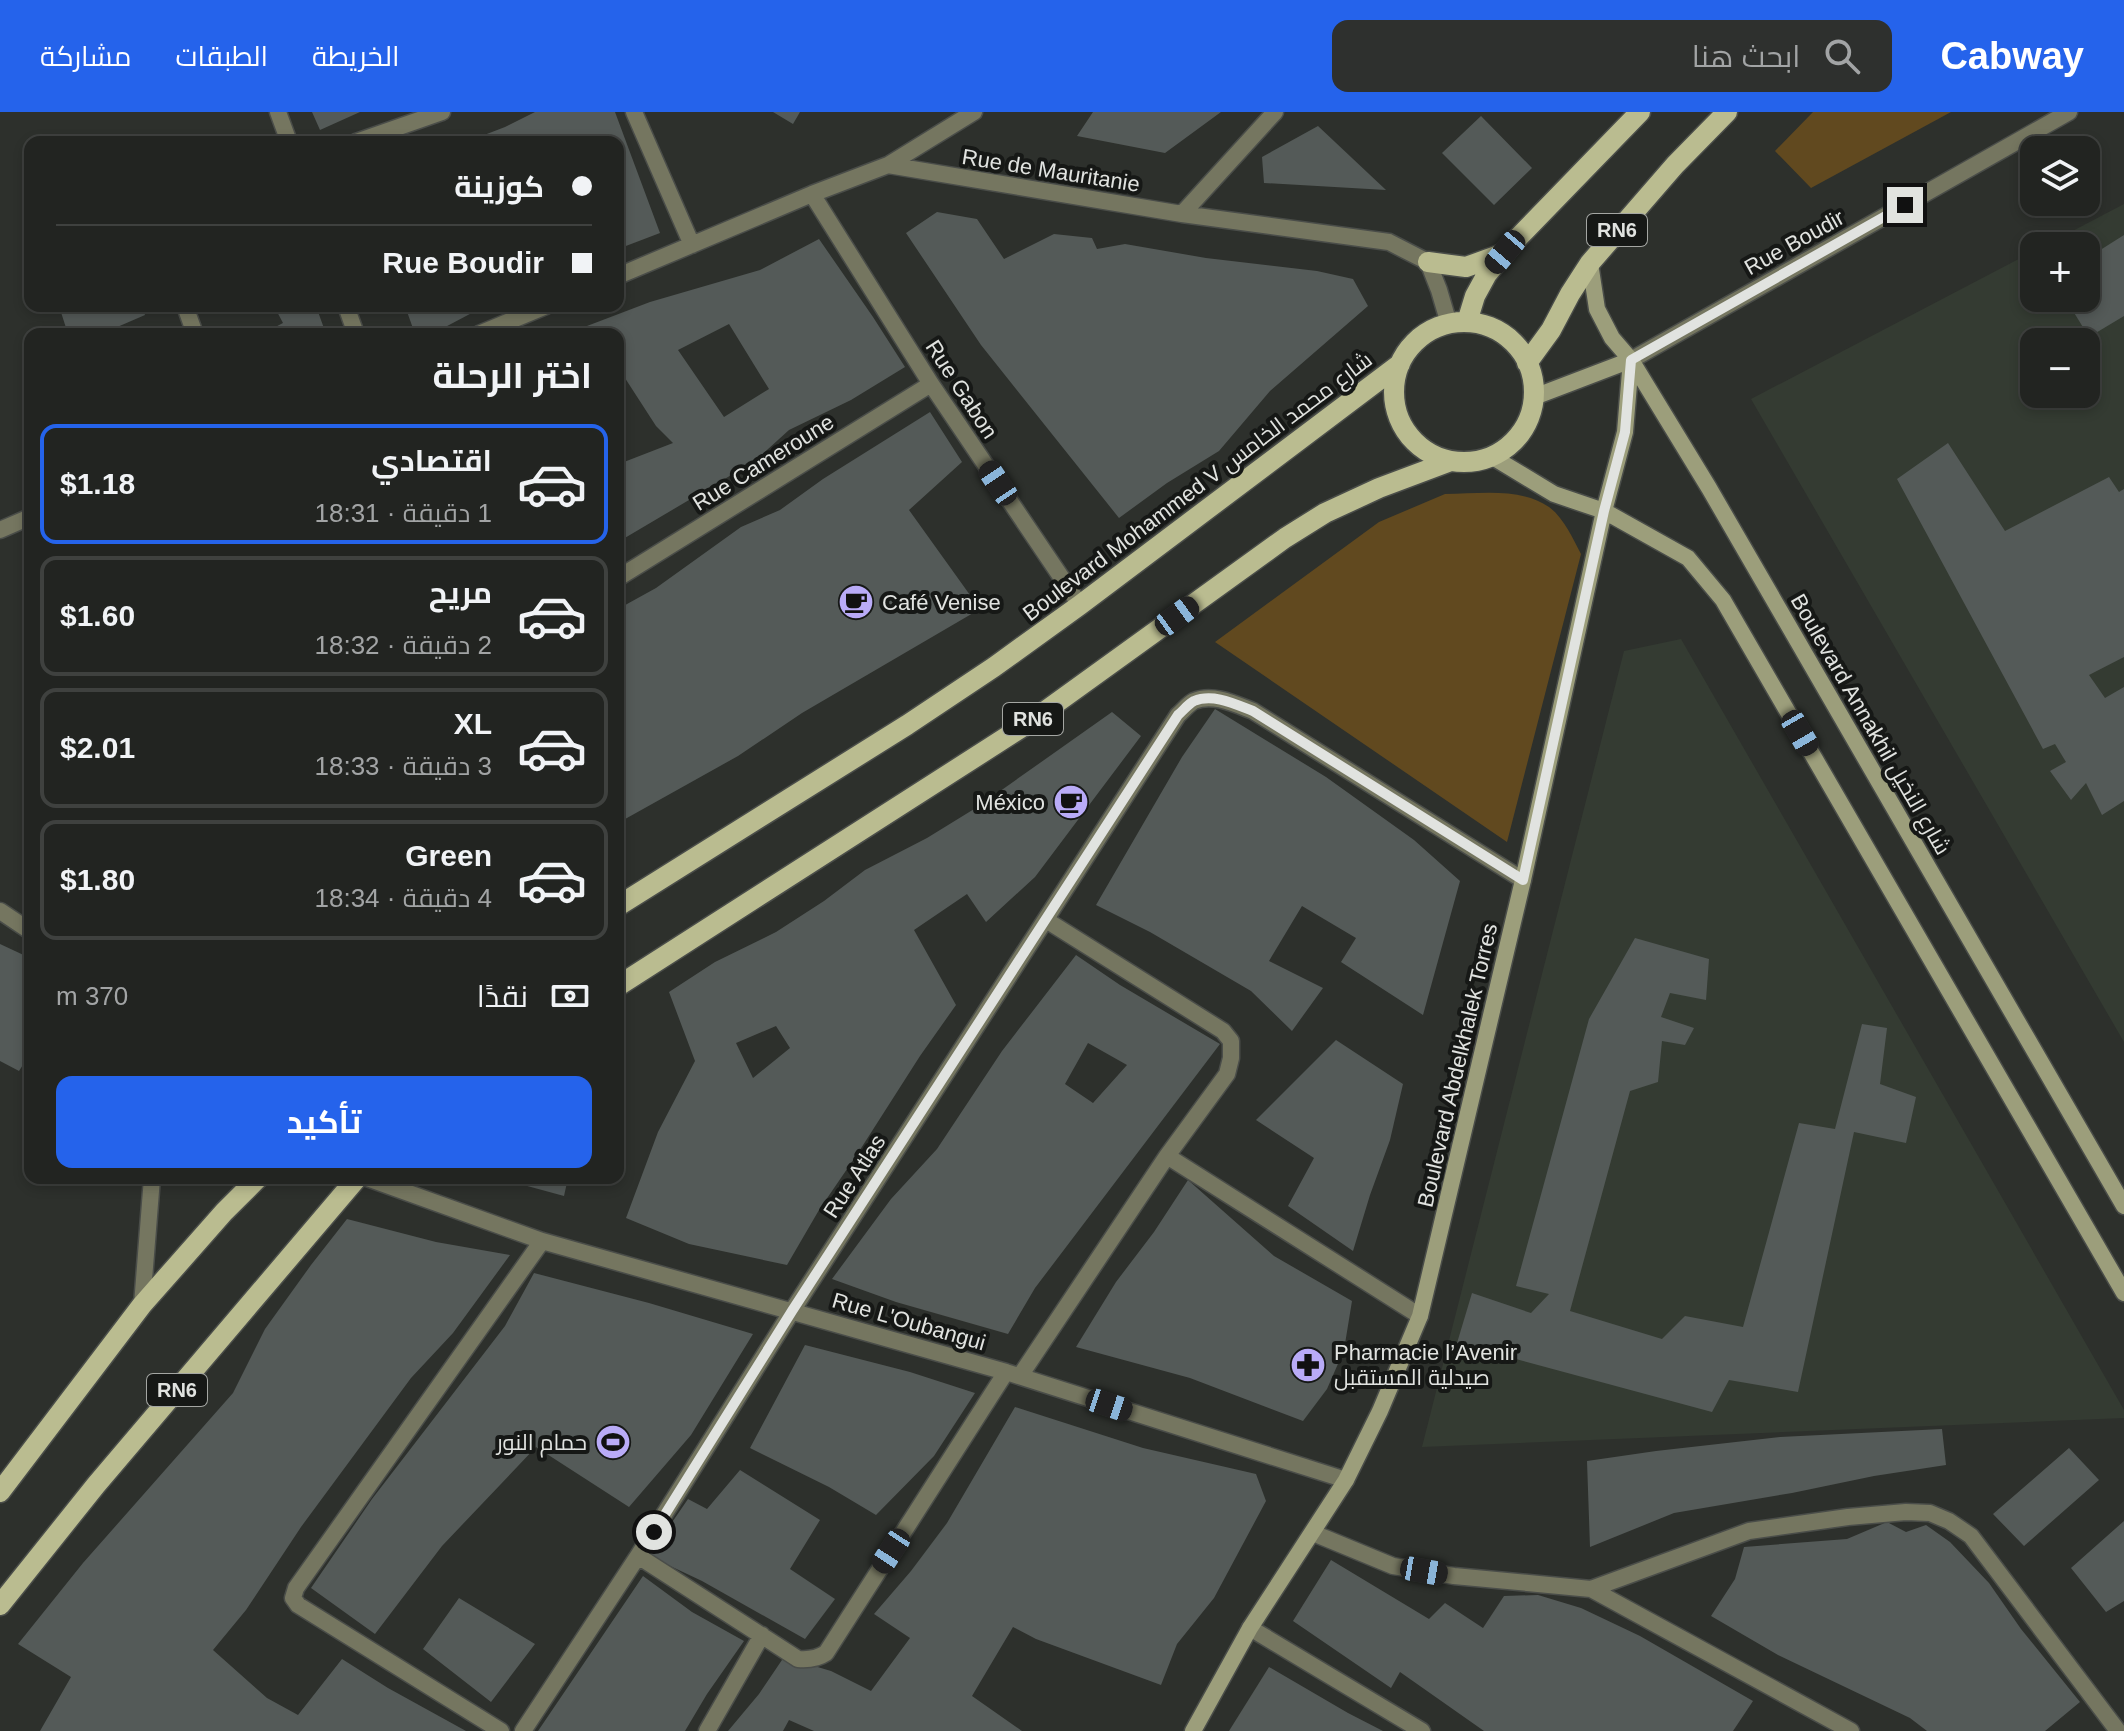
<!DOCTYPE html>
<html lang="ar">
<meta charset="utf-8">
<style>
:root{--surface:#222421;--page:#2e302e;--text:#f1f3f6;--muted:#a2a4a5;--line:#3f413f;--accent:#2563eb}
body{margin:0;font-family:Arial,Cairo,sans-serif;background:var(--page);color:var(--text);direction:rtl;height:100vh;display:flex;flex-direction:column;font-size:30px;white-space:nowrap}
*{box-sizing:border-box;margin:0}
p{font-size:26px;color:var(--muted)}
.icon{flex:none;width:44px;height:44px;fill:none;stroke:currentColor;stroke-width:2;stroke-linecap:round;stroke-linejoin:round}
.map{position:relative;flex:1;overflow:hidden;direction:ltr}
.panel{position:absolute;left:24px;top:216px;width:600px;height:856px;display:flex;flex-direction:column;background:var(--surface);border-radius:16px;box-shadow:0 4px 12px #0003,0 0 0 2px var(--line);direction:rtl}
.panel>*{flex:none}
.hud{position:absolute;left:24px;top:24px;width:600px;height:176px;border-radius:16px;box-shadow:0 4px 12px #0003,0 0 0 2px var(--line);direction:rtl;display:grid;align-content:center;height:176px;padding:0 32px;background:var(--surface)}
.fabs{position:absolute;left:2020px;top:24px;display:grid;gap:16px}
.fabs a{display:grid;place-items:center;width:80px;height:80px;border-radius:16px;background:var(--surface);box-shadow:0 4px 12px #0003,0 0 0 2px var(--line);font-size:40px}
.end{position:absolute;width:36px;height:36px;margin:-18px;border:10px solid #e1e3e0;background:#111;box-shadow:0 0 0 4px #111}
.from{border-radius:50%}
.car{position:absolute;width:24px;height:48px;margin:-24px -12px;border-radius:10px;box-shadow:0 0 6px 2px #0007;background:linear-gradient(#222 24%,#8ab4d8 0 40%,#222 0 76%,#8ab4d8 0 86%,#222 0)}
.hud b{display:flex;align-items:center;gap:28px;height:76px;font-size:30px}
.hud b+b{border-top:2px solid var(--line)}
.hud i{width:20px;height:20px;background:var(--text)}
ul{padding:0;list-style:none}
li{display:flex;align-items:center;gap:24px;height:120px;margin:0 16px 12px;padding:0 16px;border:4px solid var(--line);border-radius:16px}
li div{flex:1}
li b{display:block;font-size:30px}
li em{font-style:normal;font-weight:700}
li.selected{border-color:var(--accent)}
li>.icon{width:72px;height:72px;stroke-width:1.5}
h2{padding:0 32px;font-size:36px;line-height:96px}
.pay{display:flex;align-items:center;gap:20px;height:88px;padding:0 32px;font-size:30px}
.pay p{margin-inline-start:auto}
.action{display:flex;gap:16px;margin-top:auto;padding:16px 32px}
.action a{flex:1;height:92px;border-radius:16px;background:var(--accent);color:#fff;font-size:32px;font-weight:700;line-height:92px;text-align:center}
header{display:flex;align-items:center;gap:48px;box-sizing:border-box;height:112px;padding:0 40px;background:var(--accent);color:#fff}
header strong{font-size:38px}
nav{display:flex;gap:44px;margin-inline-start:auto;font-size:28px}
.search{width:560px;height:72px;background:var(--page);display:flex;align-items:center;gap:20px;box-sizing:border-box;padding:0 28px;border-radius:16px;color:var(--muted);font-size:30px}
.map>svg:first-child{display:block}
.built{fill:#343b32;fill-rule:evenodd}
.green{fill:#61491f}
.building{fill:#545a58;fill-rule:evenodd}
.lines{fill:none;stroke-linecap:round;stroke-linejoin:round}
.service-casing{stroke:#4a4d49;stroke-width:19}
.minor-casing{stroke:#4a4d49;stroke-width:19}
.tertiary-casing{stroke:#4a4d49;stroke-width:19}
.secondary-casing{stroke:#4a4d49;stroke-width:19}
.primary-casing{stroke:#4a4d49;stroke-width:23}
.service{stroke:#757660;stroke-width:16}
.minor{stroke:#757660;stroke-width:16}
.tertiary{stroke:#757660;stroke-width:16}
.secondary{stroke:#9c9e7b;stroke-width:16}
.primary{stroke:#babc90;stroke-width:20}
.route{stroke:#e1e3e0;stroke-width:10}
.labels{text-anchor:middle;stroke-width:8;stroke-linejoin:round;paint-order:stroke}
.shield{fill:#161816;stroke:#a4a6a3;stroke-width:2}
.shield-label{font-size:20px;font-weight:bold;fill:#e1e3e0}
.street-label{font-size:22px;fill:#e1e3e0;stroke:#161816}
.poi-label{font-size:22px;fill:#e1e3e0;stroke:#161816;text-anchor:start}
</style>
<header>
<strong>Cabway</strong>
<div class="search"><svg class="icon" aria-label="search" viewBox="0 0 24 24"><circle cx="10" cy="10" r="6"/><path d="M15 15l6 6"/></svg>ابحث هنا</div>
<nav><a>الخريطة</a><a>الطبقات</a><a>مشاركة</a></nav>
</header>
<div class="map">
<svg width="2124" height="1619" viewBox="0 0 2124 1619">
<rect width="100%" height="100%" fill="#2d302c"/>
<path class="built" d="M 2124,92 L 2124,930 L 1751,287 L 2034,139 L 2034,186 L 2086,186 L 2086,134 L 2044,134 ZM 2034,230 L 2086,230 L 2086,282 L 2034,282 Z
M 1681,527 L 2124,1298 L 2124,1306 L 1422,1335 L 1624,539 Z"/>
<path class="green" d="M 1813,0 L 1951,0 L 1811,76 L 1775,39 Z
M 1445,382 C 1479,382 1520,375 1549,395 C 1564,406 1573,427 1581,442 L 1507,730 L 1215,530 L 1379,410 Z"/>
<path class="building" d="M 312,0 L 360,0 L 320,18 Z
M 535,0 L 615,0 L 660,121 L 618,137 L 618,30 L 466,30 L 505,15 Z
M 773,0 L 800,0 L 793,12 Z
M 1093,0 L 1221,0 L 1165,41 L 1077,24 Z
M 1481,4 L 1532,56 L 1494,93 L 1442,41 Z
M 1318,14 L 1386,78 L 1264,71 L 1262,45 Z
M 937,100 L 977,107 L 1004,147 L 1054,122 L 1092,126 L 1097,137 L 1125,132 L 1206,146 L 1317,159 L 1353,167 L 1368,194 L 1270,279 L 1219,339 L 1167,371 L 1119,406 L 981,233 L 906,121 Z
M 2124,123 L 2124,204 L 2089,225 L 2065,186 L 2086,186 L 2086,147 Z
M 819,127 L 873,205 L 905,255 L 851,288 L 789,318 L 755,349 L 618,430 L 618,355 L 624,350 L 673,331 L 656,314 L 623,263 L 618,272 L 618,222 L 566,222 L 650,190 L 760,158 ZM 729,212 L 769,277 L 724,305 L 678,238 Z
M 59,194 L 142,194 L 145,203 L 101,222 L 68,222 Z
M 274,194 L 316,194 L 326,222 L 262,222 L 283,211 Z
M 405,194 L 485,194 L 432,222 L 415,222 Z
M 930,300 L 962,350 L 909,398 L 980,497 L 802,601 L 738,644 L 618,711 L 618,497 L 656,476 L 741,415 L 780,398 L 823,367 Z
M 1948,331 L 2005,419 L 2109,365 L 2119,380 L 2124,377 L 2124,545 L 2089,563 L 2105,586 L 2124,575 L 2124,689 L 2102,703 L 2086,671 L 2071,688 L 2050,659 L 2066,650 L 2055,632 L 2043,637 L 1897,367 Z
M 1215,597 L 1326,665 L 1414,728 L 1460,769 L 1423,903 L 1341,850 L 1356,826 L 1302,794 L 1269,849 L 1323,876 L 1292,919 L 1251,879 L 1150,820 L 1096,793 L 1182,645 Z
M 1112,600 L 1141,624 L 1035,765 L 986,810 L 967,782 L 914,818 L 956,893 L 920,944 L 858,1041 L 819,1098 L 787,1153 L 689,1132 L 626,1106 L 658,1020 L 695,949 L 669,880 L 715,850 L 776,820 L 824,789 L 865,758 L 927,726 L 979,694 ZM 776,914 L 790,936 L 753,966 L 736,931 Z
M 1635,826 L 1709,847 L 1706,888 L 1670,881 L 1661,905 L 1694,916 L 1685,933 L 1662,929 L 1658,970 L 1630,979 L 1570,1199 L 1662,1227 L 1685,1204 L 1743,1215 L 1799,1011 L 1835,1017 L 1862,912 L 1887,916 L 1880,972 L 1916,985 L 1906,1031 L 1854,1020 L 1798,1280 L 1729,1268 L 1712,1300 L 1457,1231 L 1472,1181 L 1531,1201 L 1549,1182 L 1516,1174 L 1589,907 Z
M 0,832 L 30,846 L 30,942 L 19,959 L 0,949 Z
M 1076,843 L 1120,873 L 1220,932 L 1035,1176 L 1008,1222 L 896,1190 L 832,1167 L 891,1087 L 937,1037 L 1002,939 ZM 1088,931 L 1127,953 L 1093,991 L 1065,972 Z
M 1336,928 L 1403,972 L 1390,1028 L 1370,1083 L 1353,1139 L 1288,1094 L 1314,1046 L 1256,1008 Z
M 498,1066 L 568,1066 L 564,1084 Z
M 1188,1068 L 1274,1144 L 1352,1189 L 1344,1238 L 1327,1277 L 1303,1309 L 1190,1266 L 1076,1235 L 1116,1170 L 1154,1120 Z
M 347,1107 L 436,1130 L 510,1143 L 453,1221 L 411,1266 L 301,1415 L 246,1498 L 213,1538 L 267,1586 L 298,1603 L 342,1547 L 388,1576 L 466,1619 L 40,1619 L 71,1565 L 18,1532 L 83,1451 L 233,1281 L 265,1217 L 311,1153 Z
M 534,1161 L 649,1191 L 753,1222 L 691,1323 L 629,1395 L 536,1335 L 442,1434 L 375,1522 L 311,1476 L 372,1387 L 505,1214 Z
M 805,1233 L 910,1260 L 975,1281 L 934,1344 L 876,1403 L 829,1375 L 750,1336 Z
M 1015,1295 L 1143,1336 L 1256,1362 L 1266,1389 L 1214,1486 L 1177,1532 L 1161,1573 L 1036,1527 L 1013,1515 L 972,1584 L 1022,1619 L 814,1619 L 789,1608 L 783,1619 L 728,1619 L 759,1582 L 784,1545 L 831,1559 L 871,1579 L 910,1526 L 874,1502 L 911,1459 L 947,1411 Z
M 1942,1317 L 1946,1353 L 1874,1364 L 1792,1381 L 1674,1401 L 1590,1435 L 1587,1349 L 1656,1339 L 1780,1325 Z
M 2069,1336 L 2099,1368 L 2024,1434 L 1993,1402 Z
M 740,1358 L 820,1408 L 790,1457 L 835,1487 L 805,1527 L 702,1469 L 649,1444 L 688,1387 L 707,1397 Z
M 2124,1409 L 2124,1489 L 2106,1500 L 2071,1456 Z
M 1887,1410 L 1906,1420 L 1926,1413 L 1950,1430 L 1989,1471 L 2021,1517 L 2080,1590 L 2045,1619 L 1927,1619 L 1910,1606 L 1778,1543 L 1711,1504 L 1735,1467 L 1744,1435 L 1847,1427 Z
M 1331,1448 L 1429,1507 L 1445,1491 L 1483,1516 L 1504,1484 L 1538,1483 L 1581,1496 L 1640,1524 L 1753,1589 L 1733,1619 L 1484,1619 L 1400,1560 L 1391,1576 L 1293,1509 Z
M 643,1464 L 692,1500 L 744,1529 L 707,1582 L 685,1619 L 538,1619 Z
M 459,1486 L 535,1532 L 491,1590 L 423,1537 Z
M 1269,1555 L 1348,1601 L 1383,1619 L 1229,1619 Z"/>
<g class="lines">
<defs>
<path id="service" d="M 185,194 L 195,222"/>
<path id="minor" d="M 278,0 L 289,30
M 634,0 L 692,133
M 356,30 L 442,0
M 888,53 L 974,0
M 812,82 L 931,272 L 1080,493
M 1182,102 L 1275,0
M 618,164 L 812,82 L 888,53 L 1182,102 L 1389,130 L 1428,150 L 1439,178 L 1449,212
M 346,194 L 356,222
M 479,222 L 546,194
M 0,418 L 30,405
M 618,466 L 931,272
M 0,799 L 30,819
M 1167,1044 L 1420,1204
M 367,1066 L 542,1129 L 1006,1260 L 1346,1368
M 142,1193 L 152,1066
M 1020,1264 L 1167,1044 L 1227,962 L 1231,946 L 1231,929 L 1223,919 L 1046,808
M 1313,1421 L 1393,1454 L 1454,1464 L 1591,1477 L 1851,1619
M 638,1444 L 798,1547 C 809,1548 817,1547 826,1541 L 1006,1260
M 1591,1477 L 1749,1419 L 1848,1405 L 1906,1400 L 1930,1401 L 1949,1409 L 1971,1424 L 2118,1619
M 1250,1516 L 1422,1619
M 501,1619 L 298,1493 L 293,1486 L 296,1476 L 542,1129
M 523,1619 L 638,1444 L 792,1199 L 1178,603 C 1183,599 1188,592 1194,589 C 1213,581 1235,592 1253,599 L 1523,768
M 707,1619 L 762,1523"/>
<path id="tertiary" d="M 1631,248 L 2069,0"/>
<path id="secondary" d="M 1590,151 L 1597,197 L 1612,226 L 1631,248 L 1709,376 L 2124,1094
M 1534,285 L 1631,248
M 1491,344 L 1554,382 L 1604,399 L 1688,446 L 1723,488 L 2124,1181
M 1193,1619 L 1250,1516 L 1346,1368 L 1380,1299 L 1420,1204 L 1523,768 L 1604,399 L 1625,320 L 1631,248"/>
<path id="primary" d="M 1428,150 L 1466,155 L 1502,142
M 1467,210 L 1475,184 L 1487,162 L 1512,132 L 1640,0
M1394 280a70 70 0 1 1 140 0a70 70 0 1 1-140 0Z
M 1527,251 L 1551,218 L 1570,182 L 1590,151 L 1675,53 L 1727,0
M 618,794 L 907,613 L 994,555 L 1080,493 L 1400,252
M 618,874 L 1030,610 L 1285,426 L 1325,401 L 1379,376 L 1451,349
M 0,1380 L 142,1193 L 224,1100 L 258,1066
M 0,1493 L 96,1373 L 357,1066"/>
</defs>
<use href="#service" class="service-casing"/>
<use href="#minor" class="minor-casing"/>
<use href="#tertiary" class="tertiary-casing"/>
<use href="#secondary" class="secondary-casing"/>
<use href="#primary" class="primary-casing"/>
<use href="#service" class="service"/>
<use href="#minor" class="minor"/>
<use href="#tertiary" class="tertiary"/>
<use href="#secondary" class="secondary"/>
<use href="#primary" class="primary"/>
</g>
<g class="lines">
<path class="route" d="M 654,1420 L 792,1199 L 1178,603 C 1183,599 1188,592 1194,589 C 1213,581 1235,592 1253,599 L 1523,768 L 1604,399 L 1625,320 L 1631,248 L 1905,93"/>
</g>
<defs>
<symbol id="cafe-disc" viewBox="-11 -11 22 22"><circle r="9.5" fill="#b9abf7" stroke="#161816"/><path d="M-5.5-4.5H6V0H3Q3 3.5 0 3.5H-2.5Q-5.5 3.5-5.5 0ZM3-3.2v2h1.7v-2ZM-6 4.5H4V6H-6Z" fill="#111"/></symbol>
<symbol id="pharmacy-disc" viewBox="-11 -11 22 22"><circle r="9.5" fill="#b9abf7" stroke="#161816"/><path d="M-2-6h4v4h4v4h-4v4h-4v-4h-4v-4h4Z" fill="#111"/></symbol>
<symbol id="stadium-disc" viewBox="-11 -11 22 22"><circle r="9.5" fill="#b9abf7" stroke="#161816"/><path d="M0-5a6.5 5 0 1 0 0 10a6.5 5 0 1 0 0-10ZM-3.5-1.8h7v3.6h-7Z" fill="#111"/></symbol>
</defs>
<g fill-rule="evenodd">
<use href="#cafe-disc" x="836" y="470" width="40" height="40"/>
<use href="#cafe-disc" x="1051" y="670" width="40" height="40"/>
<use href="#pharmacy-disc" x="1288" y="1233" width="40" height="40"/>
<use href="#stadium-disc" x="593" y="1310" width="40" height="40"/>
</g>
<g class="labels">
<g class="shield">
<rect x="1587" y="102" width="60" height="32" rx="6"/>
<rect x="1003" y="591" width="60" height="32" rx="6"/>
<rect x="147" y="1262" width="60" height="32" rx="6"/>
</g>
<g class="shield-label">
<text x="1617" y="125">RN6</text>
<text x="1033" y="614">RN6</text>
<text x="177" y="1285">RN6</text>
</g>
<g class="street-label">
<text transform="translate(1051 58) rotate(9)" y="8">Rue de Mauritanie</text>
<text transform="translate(1794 130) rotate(-29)" y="8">Rue Boudir</text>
<text transform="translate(962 277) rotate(57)" y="8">Rue Gabon</text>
<text transform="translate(763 350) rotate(-32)" y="8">Rue Cameroune</text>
<text transform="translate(1197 374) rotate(-37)" y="8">Boulevard Mohammed V شارع محمد الخامس</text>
<text transform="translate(1871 612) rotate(60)" y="8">Boulevard Annakhil شارع النخيل</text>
<text transform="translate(1457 953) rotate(-77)" y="8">Boulevard Abdelkhalek Torres</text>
<text transform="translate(854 1064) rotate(-57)" y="8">Rue Atlas</text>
<text transform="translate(909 1209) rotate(16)" y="8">Rue L'Oubangui</text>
</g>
<g class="poi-label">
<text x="882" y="498">Café Venise</text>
<text x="1045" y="698" text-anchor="end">México</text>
<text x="1334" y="1248">Pharmacie l’Avenir<tspan x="1334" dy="25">صيدلية المستقبل</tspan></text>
<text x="587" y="1338" text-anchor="end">حمام النور</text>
</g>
</g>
</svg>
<div class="fabs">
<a><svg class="icon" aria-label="layers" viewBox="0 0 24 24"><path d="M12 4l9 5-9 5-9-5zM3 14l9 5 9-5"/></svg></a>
<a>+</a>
<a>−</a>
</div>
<i class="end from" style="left:654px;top:1420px"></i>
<i class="end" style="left:1905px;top:93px"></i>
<i class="car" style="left:1505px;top:140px;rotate:220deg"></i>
<i class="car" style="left:998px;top:371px;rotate:326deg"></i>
<i class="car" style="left:1177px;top:504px;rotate:54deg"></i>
<i class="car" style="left:1800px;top:621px;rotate:150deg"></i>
<i class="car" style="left:1109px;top:1293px;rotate:108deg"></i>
<i class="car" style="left:891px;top:1439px;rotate:213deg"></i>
<i class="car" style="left:1424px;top:1459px;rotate:100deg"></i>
<div class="hud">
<b><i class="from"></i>كوزينة</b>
<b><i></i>Rue Boudir</b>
</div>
<section class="panel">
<h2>اختر الرحلة</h2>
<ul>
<li class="selected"><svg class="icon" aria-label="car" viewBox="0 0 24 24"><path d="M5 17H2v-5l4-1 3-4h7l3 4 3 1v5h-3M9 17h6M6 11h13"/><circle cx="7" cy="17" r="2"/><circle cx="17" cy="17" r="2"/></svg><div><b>اقتصادي</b><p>1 دقيقة · 18:31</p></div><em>$1.18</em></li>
<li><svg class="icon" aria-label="car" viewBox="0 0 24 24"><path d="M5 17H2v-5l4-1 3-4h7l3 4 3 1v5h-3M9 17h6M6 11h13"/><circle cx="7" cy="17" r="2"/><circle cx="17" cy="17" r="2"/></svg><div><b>مريح</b><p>2 دقيقة · 18:32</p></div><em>$1.60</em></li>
<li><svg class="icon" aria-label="car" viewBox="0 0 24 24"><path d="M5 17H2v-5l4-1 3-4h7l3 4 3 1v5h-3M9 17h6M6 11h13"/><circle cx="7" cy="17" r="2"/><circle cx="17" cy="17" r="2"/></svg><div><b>XL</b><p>3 دقيقة · 18:33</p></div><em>$2.01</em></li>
<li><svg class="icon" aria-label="car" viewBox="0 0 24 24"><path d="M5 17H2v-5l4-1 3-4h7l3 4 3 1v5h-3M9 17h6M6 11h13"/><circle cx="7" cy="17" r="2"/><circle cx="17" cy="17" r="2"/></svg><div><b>Green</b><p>4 دقيقة · 18:34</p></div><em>$1.80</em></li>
</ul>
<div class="pay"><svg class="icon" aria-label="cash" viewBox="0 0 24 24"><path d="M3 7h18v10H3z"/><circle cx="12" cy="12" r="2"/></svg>نقدًا<p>370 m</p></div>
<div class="action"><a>تأكيد</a></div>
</section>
</div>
